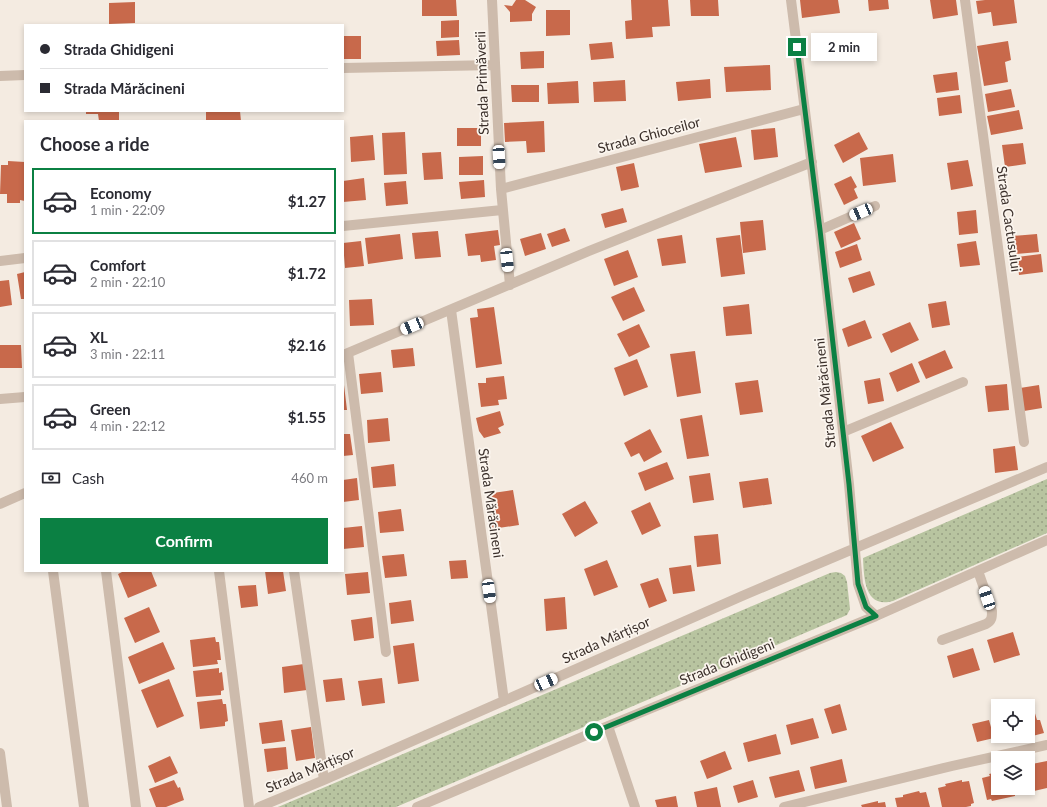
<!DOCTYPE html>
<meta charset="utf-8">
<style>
:root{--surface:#fff;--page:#f2f2f3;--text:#2b2b33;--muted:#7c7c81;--line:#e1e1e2;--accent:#0b8043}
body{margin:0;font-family:Lato,sans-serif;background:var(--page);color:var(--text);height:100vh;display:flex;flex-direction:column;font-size:15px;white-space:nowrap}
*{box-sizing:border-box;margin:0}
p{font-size:13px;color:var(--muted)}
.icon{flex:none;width:22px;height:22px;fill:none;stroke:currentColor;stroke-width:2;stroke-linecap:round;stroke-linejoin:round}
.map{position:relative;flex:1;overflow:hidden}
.side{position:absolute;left:24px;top:120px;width:320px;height:452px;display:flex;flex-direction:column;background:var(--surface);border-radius:0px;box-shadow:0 2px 6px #0003}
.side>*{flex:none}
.hud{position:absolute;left:24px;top:24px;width:320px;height:88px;border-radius:0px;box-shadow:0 2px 6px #0003;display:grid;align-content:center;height:88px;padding:0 16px;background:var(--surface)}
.fabs{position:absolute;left:991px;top:699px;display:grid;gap:8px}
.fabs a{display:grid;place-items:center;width:44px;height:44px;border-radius:0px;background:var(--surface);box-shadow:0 2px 6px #0003;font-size:20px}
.end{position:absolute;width:18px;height:18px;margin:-9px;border:5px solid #0b8043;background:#fff;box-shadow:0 0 0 2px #fff}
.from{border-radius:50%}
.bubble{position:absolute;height:28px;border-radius:0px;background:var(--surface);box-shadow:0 2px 6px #0003;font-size:13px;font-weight:700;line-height:28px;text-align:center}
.car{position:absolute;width:12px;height:24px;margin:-12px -6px;border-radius:5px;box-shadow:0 0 3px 1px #0007;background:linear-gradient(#fff 24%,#345 0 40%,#fff 0 76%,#345 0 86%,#fff 0)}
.hud b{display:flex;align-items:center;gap:14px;height:38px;font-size:15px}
.hud b+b{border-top:1px solid var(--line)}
.hud i{width:10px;height:10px;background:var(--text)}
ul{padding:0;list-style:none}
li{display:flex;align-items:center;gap:12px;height:66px;margin:0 8px 6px;padding:0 8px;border:2px solid var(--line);border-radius:0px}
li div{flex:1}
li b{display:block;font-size:15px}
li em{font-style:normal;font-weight:700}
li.selected{border-color:var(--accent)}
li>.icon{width:36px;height:36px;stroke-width:1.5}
h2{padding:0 16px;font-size:18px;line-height:48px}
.pay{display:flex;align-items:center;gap:10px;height:44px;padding:0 16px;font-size:15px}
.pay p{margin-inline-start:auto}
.action{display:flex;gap:8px;margin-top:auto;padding:8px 16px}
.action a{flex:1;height:46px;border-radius:0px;background:var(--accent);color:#fff;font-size:16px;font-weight:700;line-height:46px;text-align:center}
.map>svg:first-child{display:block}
.grass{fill:url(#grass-dots)}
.building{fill:#c8694b}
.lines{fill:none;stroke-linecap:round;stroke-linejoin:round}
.minor{stroke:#cdbbac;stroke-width:10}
.route{stroke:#0b8043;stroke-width:5}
.labels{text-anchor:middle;stroke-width:3.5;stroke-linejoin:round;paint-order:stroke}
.street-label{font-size:14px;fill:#3b302b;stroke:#fbf5ee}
</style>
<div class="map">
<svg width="1047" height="807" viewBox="0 0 1047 807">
<defs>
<pattern id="grass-dots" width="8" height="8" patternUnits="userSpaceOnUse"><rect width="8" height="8" fill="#b8c4a0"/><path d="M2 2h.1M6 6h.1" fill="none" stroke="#97a083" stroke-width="1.8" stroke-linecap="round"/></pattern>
</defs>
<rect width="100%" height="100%" fill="#f4ebe1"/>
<path class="grass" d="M 1047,479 L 1047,533 L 893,601 C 864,609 864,577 863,558 Z
M 836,572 L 841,573 L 845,576 L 847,582 L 850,609 L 847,615 L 396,807 L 278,807 L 830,573 Z"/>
<path class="building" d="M 422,0 L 456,0 L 457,16 L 422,16 Z
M 516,0 L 525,0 L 536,7 L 532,14 L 532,21 L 510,22 L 510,12 L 504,5 L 512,6 Z
M 631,0 L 668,0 L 670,26 L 652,27 L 653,37 L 626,39 L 625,21 L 632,20 Z
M 690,0 L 718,0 L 719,16 L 691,16 Z
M 800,0 L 838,0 L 840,13 L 802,18 Z
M 868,0 L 888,0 L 889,9 L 869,11 Z
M 930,0 L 956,0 L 958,15 L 933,19 Z
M 985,0 L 1014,0 L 1017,23 L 993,26 L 991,12 L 978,14 L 976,1 Z
M 135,2 L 135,23 L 109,24 L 109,3 Z
M 546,10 L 570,10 L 570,35 L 546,36 Z
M 459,20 L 459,37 L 441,38 L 441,21 Z
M 343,36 L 361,36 L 361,59 L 343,59 Z
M 459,40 L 460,55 L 437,56 L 436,41 Z
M 1008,41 L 1011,60 L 1005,62 L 1008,82 L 984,86 L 977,46 Z
M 612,42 L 614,58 L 591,60 L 589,44 Z
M 544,51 L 544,68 L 521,69 L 520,52 Z
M 770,65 L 771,90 L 726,92 L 724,67 Z
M 957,72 L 959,90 L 936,93 L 933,75 Z
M 710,79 L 711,98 L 678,101 L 676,82 Z
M 625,80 L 626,101 L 594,102 L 593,82 Z
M 578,81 L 579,103 L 548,104 L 547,83 Z
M 511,85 L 539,85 L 539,102 L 512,102 Z
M 1011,89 L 1015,107 L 988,112 L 985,94 Z
M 960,95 L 962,113 L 939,116 L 937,98 Z
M 1019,110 L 1023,129 L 991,135 L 987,116 Z
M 86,111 L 119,111 L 119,121 L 99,121 L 98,114 L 86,114 Z
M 240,111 L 241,121 L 206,121 L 206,112 Z
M 544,121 L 545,152 L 527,153 L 526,141 L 505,142 L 504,123 Z
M 457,128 L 481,128 L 481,146 L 457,146 Z
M 775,128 L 778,157 L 754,160 L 751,130 Z
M 405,132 L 407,174 L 384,175 L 382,133 Z
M 859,132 L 868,149 L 843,163 L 834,145 Z
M 373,135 L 375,160 L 351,162 L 350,137 Z
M 736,137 L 742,167 L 705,173 L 699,144 Z
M 1023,143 L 1026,164 L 1005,167 L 1002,145 Z
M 441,152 L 443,179 L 424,180 L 422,153 Z
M 893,154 L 896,182 L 863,186 L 860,158 Z
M 483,156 L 483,175 L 459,175 L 459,157 Z
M 968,160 L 973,186 L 951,190 L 947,163 Z
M 8,161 L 25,162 L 25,201 L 20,200 L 20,203 L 7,203 L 7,194 L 0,194 L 1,165 L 8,165 Z
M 634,163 L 639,187 L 621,191 L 616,167 Z
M 851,176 L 857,187 L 854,189 L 858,198 L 844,205 L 834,184 Z
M 364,178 L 366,200 L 343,202 L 343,181 Z
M 484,180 L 485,197 L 461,199 L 459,182 Z
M 406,181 L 408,204 L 386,206 L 384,183 Z
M 623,208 L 627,222 L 605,228 L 601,214 Z
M 976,210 L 978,233 L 959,235 L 957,212 Z
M 763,220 L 766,250 L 743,253 L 740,222 Z
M 854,223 L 861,239 L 841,248 L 834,232 Z
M 565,228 L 570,241 L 552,247 L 547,234 Z
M 498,230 L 500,245 L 494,246 L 496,260 L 481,262 L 480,255 L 468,256 L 465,234 Z
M 438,231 L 441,257 L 415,259 L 412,233 Z
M 541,233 L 546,249 L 525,256 L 520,239 Z
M 400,234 L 403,259 L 368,264 L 365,238 Z
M 1037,234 L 1039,252 L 1015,254 L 1013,236 Z
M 682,235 L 686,263 L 662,266 L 657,239 Z
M 740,235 L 745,274 L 721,277 L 716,238 Z
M 361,241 L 364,266 L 345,268 L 343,243 Z
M 976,241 L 980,265 L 960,267 L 957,244 Z
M 857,244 L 862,260 L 840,268 L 835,252 Z
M 628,250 L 638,277 L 614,286 L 604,259 Z
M 1041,254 L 1043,272 L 1019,275 L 1017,257 Z
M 870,271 L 875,285 L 853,293 L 848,278 Z
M 25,272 L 25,299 L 21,299 L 17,274 Z
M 9,280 L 12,305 L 0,307 L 0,281 Z
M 634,287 L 645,311 L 623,321 L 611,297 Z
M 372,299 L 374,325 L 350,326 L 349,300 Z
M 946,301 L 950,325 L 932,328 L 928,304 Z
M 749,304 L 752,334 L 726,336 L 723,307 Z
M 494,307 L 502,364 L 476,368 L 470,318 L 478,317 L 477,309 Z
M 865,320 L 872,338 L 848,347 L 842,329 Z
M 910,322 L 919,340 L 891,353 L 882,334 Z
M 639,324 L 650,347 L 629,357 L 617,334 Z
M 0,345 L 21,345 L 22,368 L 0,368 Z
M 413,348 L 415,366 L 393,368 L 391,350 Z
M 945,350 L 953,368 L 926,379 L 918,362 Z
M 695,351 L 701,393 L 677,397 L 670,354 Z
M 637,359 L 648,387 L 624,396 L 614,368 Z
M 912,363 L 920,382 L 897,392 L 889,373 Z
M 381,372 L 383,392 L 361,394 L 359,374 Z
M 504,376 L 507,399 L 498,400 L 499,405 L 481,407 L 478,383 L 486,383 L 486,378 Z
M 880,378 L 884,401 L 868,404 L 864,381 Z
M 758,380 L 763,412 L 740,415 L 735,383 Z
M 1007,384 L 1009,410 L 988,412 L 985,386 Z
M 343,385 L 344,385 L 347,410 L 343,410 Z
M 1039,385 L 1042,408 L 1024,411 L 1020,388 Z
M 500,411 L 504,425 L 498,428 L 501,433 L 484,438 L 479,431 L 476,418 Z
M 702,415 L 709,456 L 687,459 L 680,419 Z
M 388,418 L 390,441 L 368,443 L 367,420 Z
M 891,422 L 904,448 L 873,462 L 861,436 Z
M 650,429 L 662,452 L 644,462 L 639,453 L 631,457 L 624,443 Z
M 343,434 L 350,434 L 353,455 L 343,456 Z
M 1015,446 L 1018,470 L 995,473 L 993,449 Z
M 667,462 L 674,479 L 645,491 L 638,473 Z
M 394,464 L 396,486 L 373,488 L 371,467 Z
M 710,473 L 714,500 L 693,503 L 689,476 Z
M 357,478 L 359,500 L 343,502 L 343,480 Z
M 768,478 L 772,504 L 743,508 L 739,482 Z
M 513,490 L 519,525 L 492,529 L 486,494 Z
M 585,501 L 598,523 L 575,537 L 562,514 Z
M 650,502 L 661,526 L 642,535 L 631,511 Z
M 401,509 L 404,531 L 380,533 L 378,512 Z
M 362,526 L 364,547 L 343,549 L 343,528 Z
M 718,534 L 721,564 L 697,567 L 694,536 Z
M 404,554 L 407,576 L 385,578 L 382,556 Z
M 466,560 L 468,578 L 451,579 L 449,561 Z
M 607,560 L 618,587 L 594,596 L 584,569 Z
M 691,565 L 695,591 L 673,594 L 669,568 Z
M 124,571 L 151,571 L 157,586 L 128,598 L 118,574 Z
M 265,571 L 283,571 L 286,591 L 268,594 Z
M 368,572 L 370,593 L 347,595 L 345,574 Z
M 658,578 L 667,601 L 649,608 L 640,584 Z
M 256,585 L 258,606 L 241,608 L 238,586 Z
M 565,597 L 567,629 L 546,631 L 544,599 Z
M 411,600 L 414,621 L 391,624 L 389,603 Z
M 149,607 L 160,632 L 135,643 L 124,618 Z
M 372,617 L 374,638 L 354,641 L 351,620 Z
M 1013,632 L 1020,655 L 994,663 L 987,640 Z
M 215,637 L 216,642 L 219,642 L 221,660 L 217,660 L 218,664 L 193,667 L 190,640 Z
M 163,642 L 175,669 L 139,684 L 128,657 Z
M 414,643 L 419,681 L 398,684 L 393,646 Z
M 973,648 L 980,670 L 953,678 L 947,656 Z
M 304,664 L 307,690 L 284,693 L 282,667 Z
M 219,668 L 219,673 L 222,672 L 224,690 L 221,691 L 221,695 L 196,697 L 193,671 Z
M 342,678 L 345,700 L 326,702 L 323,680 Z
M 382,678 L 385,703 L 362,706 L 358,681 Z
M 169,679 L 184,716 L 157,728 L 141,690 Z
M 222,699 L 223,704 L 226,704 L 228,721 L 225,722 L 225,726 L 200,729 L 197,702 Z
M 840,704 L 847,730 L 832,734 L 824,709 Z
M 1034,710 L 1037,720 L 1040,720 L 1044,733 L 1017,740 L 1016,736 L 1028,736 L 1028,711 Z
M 813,718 L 819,738 L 791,745 L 786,725 Z
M 282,720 L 285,741 L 262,744 L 259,723 Z
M 989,720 L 994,738 L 977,742 L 972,724 Z
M 311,727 L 315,758 L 296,761 L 291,730 Z
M 776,734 L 781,754 L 748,762 L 743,743 Z
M 286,747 L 288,769 L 267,772 L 264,749 Z
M 725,751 L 732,769 L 707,779 L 700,761 Z
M 170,756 L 178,773 L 155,783 L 148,766 Z
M 842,759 L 847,782 L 815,789 L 810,767 Z
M 1047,761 L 1047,788 L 1034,791 L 1034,789 L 1030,790 L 1028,782 L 1028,767 L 1033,766 L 1032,764 Z
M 799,770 L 805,791 L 775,798 L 769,777 Z
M 998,772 L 998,788 L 1017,788 L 1018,794 L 1015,794 L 1015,796 L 992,801 L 991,799 L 987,800 L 982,778 L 990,776 L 989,774 Z
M 174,780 L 178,788 L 180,787 L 184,800 L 166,807 L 156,807 L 149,789 Z
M 753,780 L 758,797 L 738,803 L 733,786 Z
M 962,780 L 962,782 L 969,781 L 974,803 L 971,804 L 971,806 L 966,807 L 942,807 L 938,788 L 946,786 L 945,784 Z
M 717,787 L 721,807 L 697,807 L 694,792 Z
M 919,791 L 920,793 L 926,792 L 930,807 L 897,807 L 895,798 L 903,797 L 903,795 Z
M 676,796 L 678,807 L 657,807 L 655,800 Z
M 878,801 L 878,803 L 885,802 L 886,807 L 862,807 L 861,805 Z"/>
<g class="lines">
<path class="minor" d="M 492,0 L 501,189 L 510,285
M 791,0 L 820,230 L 849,484 L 858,584 L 866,607 L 876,616
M 965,0 L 1024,442
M 343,68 L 495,65
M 0,76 L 25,75
M 501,189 L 804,109
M 343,226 L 502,210
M 820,230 L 875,206
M 0,261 L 25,258
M 451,310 L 504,701
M 348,353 L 386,652
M 343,355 L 589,251 L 812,162
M 0,399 L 25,397
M 843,432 L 963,382
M 0,504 L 25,493
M 53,571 L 84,807
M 106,571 L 136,807
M 219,571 L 249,807
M 294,571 L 324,780
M 942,640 L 986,624 C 992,621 992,617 992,611 L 978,571
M 608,726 L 635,807
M 0,753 L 7,807
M 259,807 L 324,780 L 742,596 L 1047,467
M 417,807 L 608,726 L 876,616 L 1047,540
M 784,807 L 952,766 L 1047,745"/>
</g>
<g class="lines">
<path class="route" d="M 594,732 L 876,616 L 866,607 L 858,584 L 849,484 L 820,230 L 797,47"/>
</g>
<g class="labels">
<g class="street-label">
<text transform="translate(482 83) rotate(-92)" y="5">Strada Primăverii</text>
<text transform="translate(649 135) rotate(-15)" y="5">Strada Ghioceilor</text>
<text transform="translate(1009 219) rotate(82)" y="5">Strada Cactusului</text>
<text transform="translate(825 393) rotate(-96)" y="5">Strada Mărăcineni</text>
<text transform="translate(491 503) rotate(82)" y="5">Strada Mărăcineni</text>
<text transform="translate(606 640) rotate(-24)" y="5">Strada Mărțișor</text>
<text transform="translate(727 662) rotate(-22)" y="5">Strada Ghidigeni</text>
<text transform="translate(310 770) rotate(-23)" y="5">Strada Mărțișor</text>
</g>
</g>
</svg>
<div class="fabs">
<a><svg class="icon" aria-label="locate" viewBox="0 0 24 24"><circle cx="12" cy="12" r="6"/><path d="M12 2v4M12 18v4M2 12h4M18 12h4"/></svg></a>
<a><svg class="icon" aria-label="layers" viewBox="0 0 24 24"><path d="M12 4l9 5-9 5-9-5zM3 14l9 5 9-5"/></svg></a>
</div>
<i class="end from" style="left:594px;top:732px"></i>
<i class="end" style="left:797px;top:47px"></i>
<div class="bubble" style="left:811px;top:33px;width:66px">2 min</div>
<i class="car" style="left:499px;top:157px;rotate:177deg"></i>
<i class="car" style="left:861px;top:212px;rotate:247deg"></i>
<i class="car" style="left:507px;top:260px;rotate:174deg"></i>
<i class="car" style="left:412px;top:326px;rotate:247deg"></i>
<i class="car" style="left:489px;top:591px;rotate:172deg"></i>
<i class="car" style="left:987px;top:598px;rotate:341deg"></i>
<i class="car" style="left:546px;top:682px;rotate:66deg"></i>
<div class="hud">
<b><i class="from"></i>Strada Ghidigeni</b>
<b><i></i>Strada Mărăcineni</b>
</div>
<section class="side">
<h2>Choose a ride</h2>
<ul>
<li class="selected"><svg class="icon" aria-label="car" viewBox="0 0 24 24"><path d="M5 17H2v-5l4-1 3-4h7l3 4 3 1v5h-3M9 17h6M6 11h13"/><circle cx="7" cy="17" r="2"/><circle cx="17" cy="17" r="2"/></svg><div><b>Economy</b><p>1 min · 22:09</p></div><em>$1.27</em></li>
<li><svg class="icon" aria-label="car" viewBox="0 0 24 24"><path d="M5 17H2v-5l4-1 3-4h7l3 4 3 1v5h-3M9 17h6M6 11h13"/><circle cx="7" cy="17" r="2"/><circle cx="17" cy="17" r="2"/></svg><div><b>Comfort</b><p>2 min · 22:10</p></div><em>$1.72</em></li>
<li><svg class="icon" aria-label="car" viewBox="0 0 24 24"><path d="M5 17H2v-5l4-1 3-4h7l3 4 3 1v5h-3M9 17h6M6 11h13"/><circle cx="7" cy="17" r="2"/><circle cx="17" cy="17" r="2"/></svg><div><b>XL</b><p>3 min · 22:11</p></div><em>$2.16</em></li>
<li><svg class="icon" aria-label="car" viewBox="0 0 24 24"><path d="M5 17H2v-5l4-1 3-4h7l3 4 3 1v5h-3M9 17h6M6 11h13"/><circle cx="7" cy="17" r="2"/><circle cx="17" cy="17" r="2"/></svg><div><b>Green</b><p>4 min · 22:12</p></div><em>$1.55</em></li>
</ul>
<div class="pay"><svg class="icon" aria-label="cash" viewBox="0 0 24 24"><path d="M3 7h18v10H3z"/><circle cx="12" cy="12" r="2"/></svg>Cash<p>460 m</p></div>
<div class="action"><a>Confirm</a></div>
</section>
</div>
